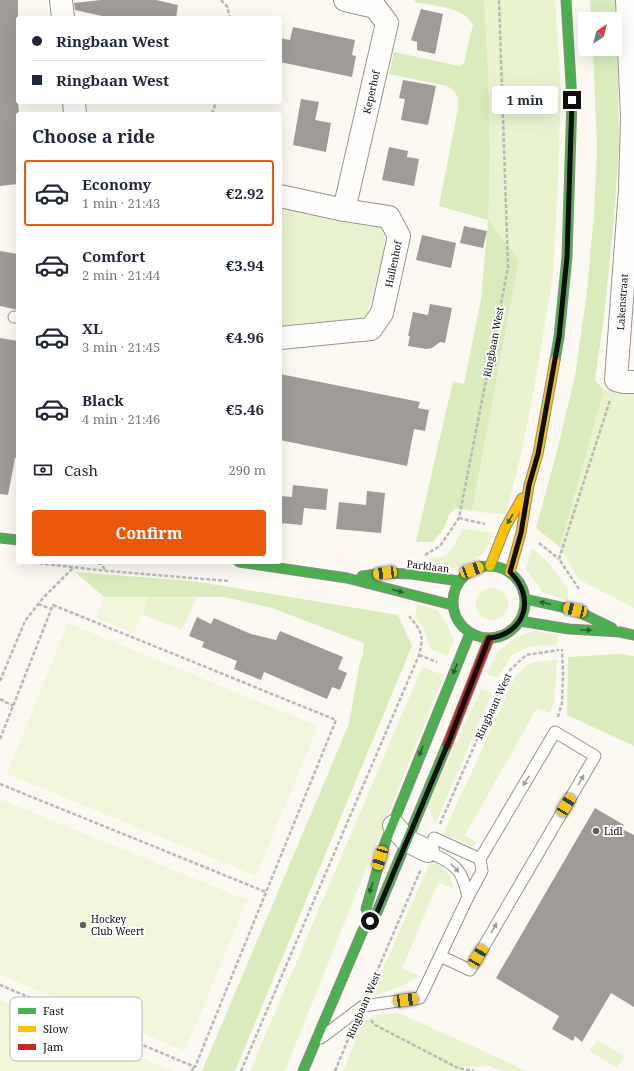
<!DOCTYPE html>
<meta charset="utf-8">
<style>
:root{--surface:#fff;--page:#f2f2f3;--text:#1f2937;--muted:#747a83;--line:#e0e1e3;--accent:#ea580c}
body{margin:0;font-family:"Noto Serif",serif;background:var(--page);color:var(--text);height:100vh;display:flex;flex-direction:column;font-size:15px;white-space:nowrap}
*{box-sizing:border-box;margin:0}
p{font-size:13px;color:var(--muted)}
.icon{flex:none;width:22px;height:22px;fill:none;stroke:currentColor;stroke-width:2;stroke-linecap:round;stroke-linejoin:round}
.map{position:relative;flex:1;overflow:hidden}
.side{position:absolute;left:16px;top:112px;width:266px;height:452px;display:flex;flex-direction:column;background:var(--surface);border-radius:4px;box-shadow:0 4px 16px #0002}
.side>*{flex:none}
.hud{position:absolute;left:16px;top:16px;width:266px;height:88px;border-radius:4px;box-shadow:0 4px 16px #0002;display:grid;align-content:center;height:88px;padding:0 16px;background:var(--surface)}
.needle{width:26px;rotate:35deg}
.fabs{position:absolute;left:578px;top:12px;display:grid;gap:8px}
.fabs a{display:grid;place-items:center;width:44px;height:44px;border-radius:4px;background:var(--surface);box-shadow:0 4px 16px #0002;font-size:20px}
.end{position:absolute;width:18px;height:18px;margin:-9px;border:5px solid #0e0e0e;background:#fff;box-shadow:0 0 0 2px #fff}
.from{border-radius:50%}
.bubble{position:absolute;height:28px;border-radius:4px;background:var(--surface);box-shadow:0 4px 16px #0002;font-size:13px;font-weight:700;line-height:28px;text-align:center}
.car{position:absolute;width:12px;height:24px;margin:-12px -6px;border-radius:5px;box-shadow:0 0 3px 1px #0007;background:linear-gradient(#f5c518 24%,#345 0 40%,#f5c518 0 76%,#345 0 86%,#f5c518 0)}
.hud b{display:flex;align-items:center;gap:14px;height:38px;font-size:15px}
.hud b+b{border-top:1px solid var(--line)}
.hud i{width:10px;height:10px;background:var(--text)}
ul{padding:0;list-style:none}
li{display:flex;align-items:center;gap:12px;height:66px;margin:0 8px 6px;padding:0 8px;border:2px solid transparent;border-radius:4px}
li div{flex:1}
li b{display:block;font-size:15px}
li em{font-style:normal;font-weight:700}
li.on{border-color:var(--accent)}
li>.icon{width:36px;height:36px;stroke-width:1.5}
h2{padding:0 16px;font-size:18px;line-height:48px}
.pay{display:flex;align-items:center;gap:10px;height:44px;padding:0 16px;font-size:15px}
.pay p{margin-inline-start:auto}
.primary-button{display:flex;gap:8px;margin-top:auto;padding:8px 16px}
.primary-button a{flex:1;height:46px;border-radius:4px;background:var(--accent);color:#fff;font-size:16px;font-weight:700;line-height:46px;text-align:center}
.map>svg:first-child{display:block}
.green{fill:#e9f3d0}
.forest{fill:#daecbd}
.pitch{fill:#f2f6da}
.building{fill:#9f9c98}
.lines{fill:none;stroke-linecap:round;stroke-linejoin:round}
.lane-casing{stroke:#959491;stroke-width:13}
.street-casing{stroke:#959491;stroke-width:24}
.fast-casing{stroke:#8c8a87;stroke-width:11}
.slow-casing{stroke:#8c8a87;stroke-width:11}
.jam-casing{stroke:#8c8a87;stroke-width:11}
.path{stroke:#b8b8b6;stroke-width:2.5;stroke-dasharray:4 2;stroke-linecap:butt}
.lane{stroke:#fffefd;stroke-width:11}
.street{stroke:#fffefd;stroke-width:22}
.fast{stroke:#4caf50;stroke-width:9}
.slow{stroke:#ffc107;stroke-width:9}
.jam{stroke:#c62828;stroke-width:9}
.oneway{fill:#2d5e2f}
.oneway2{fill:#9f9e9d}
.route{stroke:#0e0e0e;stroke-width:5}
.poi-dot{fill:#61605e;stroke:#fff;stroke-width:1.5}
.labels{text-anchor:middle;stroke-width:4;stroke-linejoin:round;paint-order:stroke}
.street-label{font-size:10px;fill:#0e0e0e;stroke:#fff}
.poi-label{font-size:10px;fill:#0e0e0e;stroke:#fff;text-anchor:start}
.key{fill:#fff;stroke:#b7b7b7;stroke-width:1}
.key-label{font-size:11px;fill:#0e0e0e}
</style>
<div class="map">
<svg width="634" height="1071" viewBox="0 0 634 1071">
<rect width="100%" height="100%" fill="#fcf9f2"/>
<path class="green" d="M 484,0 L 555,0 L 561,92 L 558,180 L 553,275 L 535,384 L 520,459 L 506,515 L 472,511 L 519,260 L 488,220 C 492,147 489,73 484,0 Z
M 280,203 L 375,224 L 383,230 L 386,244 L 368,313 L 360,320 L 280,328 Z
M 604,390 L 621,392 L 634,392 L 634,608 L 578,579 L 560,547 Z
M 463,529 L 494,533 L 483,554 L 462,566 L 447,570 L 427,569 L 429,559 L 444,556 L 453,547 Z
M 532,548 L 547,561 L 568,589 L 568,601 L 542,592 L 525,568 Z
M476 604a16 16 0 1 1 32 0a16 16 0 1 1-32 0Z
M 149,597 L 196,598 L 182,630 L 142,614 Z
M 417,604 L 437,610 L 447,624 L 454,641 L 448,656 L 430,649 L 424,628 L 415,617 Z
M 533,631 L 559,635 L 556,645 L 530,646 L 512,655 L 498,678 L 487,674 L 497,652 L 517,637 Z
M 557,660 L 554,703 L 550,713 L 537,708 L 465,835 L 477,843 L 473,846 L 470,845 L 443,834 L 515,677 C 531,659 534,662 557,660 Z
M 422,667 L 444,675 L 285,1071 L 250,1071 Z
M 481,689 L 492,693 L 435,825 L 428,805 Z
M 431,860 C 444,869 452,872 453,888 L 438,883 L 402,968 L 419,976 C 404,987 388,991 371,996 Z
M 398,1013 L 475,1047 L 526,1071 L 502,1071 L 490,1066 L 463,1067 L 460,1071 L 343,1071 L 364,1020 L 377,1015 Z
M 598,1040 L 624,1056 L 617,1068 L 589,1051 Z"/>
<path class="forest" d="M 415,0 L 484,0 C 489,73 492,147 488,220 L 519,260 L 472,511 L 455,508 L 449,515 L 444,528 L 433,542 L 416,542 L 453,381 L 464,384 L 481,299 L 488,220 L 439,206 L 458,108 C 458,95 458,93 447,86 L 389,74 L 394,52 L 459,66 L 464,63 L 473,24 C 462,6 433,6 414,2 Z
M 590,0 L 615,0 L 618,80 L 619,149 L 614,219 L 604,318 L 595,380 L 604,390 L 560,547 L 536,528 L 557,451 L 575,376 L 587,291 L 594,214 L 597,147 L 593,49 L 615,49 L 615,19 L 591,19 Z
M 75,572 L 193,581 L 398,615 L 412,646 L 235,1071 L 202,1071 L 349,724 L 360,661 L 363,655 L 364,643 L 272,608 L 224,597 L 104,597 Z
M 618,654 L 634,656 L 634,746 L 567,715 L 568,657 Z"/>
<path class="pitch" d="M 104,597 L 149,597 L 134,633 L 96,618 Z
M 68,623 L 318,726 L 256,876 L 7,774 Z
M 0,799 L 247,900 L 185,1051 L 0,975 Z
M 0,1000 L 174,1071 L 0,1071 Z"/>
<path class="building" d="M 0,0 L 18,0 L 18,102 L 19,114 L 18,114 L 18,184 L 0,186 Z
M 101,0 L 156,0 L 178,5 L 176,18 L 111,18 L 75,10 L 74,3 Z
M 421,9 L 443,14 L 435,54 L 417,50 L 417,42 L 411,40 Z
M 293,27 L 355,40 L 352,55 L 356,56 L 352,77 L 280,62 L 280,38 L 290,40 Z
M 403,80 L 436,86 L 428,125 L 401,120 L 405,99 L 399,98 Z
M 301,99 L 319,102 L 315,120 L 331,123 L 326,152 L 293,145 Z
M 389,147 L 408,151 L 407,157 L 419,159 L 414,186 L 382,180 Z
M 464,226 L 487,231 L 483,248 L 460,243 Z
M 422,235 L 456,243 L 451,268 L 416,260 Z
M 0,251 L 18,254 L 18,310 L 0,306 Z
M 430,304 L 452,308 L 445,343 L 440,342 L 432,348 L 427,349 L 408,346 L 410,336 L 408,336 L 413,312 L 428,315 Z
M 0,338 L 18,341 L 18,458 L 15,458 L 8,495 L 0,494 Z
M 280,374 L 420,402 L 418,408 L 429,410 L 425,431 L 414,429 L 407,466 L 280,440 Z
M 293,485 L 328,489 L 326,510 L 304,508 L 302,525 L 280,523 L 280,496 L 292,497 Z
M 367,491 L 385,493 L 381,533 L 336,529 L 339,502 L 366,505 Z
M 197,617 L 211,624 L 214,618 L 251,634 L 276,640 L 280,631 L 343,657 L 338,669 L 347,673 L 340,690 L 332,687 L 327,699 L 264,672 L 261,680 L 234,669 L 237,661 L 202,647 L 204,642 L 189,636 Z
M 595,808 L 624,825 L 622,829 L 634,835 L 634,1007 L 611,993 L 582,1042 L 575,1036 L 573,1041 L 552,1029 L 559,1016 L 496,978 Z"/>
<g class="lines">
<defs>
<path id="lane" d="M 14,317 L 18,317
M 434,838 L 480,859
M 428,851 C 455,866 461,865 468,897
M 321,1038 L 363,1006 L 420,998 L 468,897 L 482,871 L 480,859 L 555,732 L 595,756 L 470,970 L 440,956"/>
<path id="street" d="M 61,0 L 63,18
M 627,0 L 632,118 L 630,189 L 616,380 L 624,382 L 634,382
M 74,102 L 75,114
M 280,196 L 344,210 L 389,217 L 399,236 L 382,313 L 371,329 L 280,338
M 344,210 L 387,23 L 375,7 L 345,0
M 394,826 L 407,841 L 428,851"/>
<path id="fast" d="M 555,360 L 559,337 L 567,257 L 572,100 L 566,0
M 0,538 L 18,540
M 239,562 L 347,578 L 452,605
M453 602a36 36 0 1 1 72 0a36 36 0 1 1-72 0Z
M 362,576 L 385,573 L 412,574 L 459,581
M 525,599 L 575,610 L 612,628
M 520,621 L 569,629 L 620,632 L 634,635
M 366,909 L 385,843 L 470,633
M 303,1071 L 363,930 L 377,912 L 447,745"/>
<path id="slow" d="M 490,566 L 505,528 L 522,498
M 510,572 L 521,533 L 529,485 L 538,454 L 555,360"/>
<path id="jam" d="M 447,745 L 489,639"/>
</defs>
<use href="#lane" class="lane-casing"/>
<use href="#street" class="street-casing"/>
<use href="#fast" class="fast-casing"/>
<use href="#slow" class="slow-casing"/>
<use href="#jam" class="jam-casing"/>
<path class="path" d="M 221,0 L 227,6 L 230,18
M 212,114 L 216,102
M 459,518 L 485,524
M 539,543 L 559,559
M 425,555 L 440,546 L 459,518 L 508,267 L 499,0
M 27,562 L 107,571 L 229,581
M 98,562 L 106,570
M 579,589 L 559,559 L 610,400
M 38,604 L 51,609
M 419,655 L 437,662
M 0,681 L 25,621 L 43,598 L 74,567
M 0,699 L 13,706
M 558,717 L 562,703 L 563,674 L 562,649
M 0,739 L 53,605 L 336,720 L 195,1067 L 0,985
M 0,784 L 266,892
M 440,824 L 500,687 L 510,670 L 526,655 L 559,650
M 369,990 L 421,869
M 371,1020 L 375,1025 L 458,1068 L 474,1071
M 192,1071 L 194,1066
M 241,1071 L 419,655 C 424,636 422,631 409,616
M 335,1071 L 349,1037"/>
<use href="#lane" class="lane"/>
<use href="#street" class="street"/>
<use href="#fast" class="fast"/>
<use href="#slow" class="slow"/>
<use href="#jam" class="jam"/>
</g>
<defs><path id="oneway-solid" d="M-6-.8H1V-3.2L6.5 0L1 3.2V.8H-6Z"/></defs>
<g class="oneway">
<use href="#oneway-solid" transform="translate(510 519) rotate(120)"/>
<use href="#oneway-solid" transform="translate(398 591) rotate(15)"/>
<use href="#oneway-solid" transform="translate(545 603) rotate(-167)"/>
<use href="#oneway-solid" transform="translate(586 630) rotate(3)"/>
<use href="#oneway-solid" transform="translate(455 669) rotate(112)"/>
<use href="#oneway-solid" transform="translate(421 751) rotate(112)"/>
<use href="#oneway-solid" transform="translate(371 888) rotate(107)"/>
</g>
<g class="oneway2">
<use href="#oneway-solid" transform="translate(581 780) rotate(-61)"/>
<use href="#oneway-solid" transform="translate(526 781) rotate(121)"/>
<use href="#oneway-solid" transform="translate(455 868) rotate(47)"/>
<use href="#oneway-solid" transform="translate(494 928) rotate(-60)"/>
</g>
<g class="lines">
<path class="route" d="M 370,921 L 377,912 L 449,741 L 489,638 C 526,634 536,597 510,572 L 521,533 L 529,485 L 538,454 L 559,337 L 567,257 L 572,100"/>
</g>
<g class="poi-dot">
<circle cx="596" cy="831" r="4"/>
<circle cx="83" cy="925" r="4"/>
</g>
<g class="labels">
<g class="street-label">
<text transform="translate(371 92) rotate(-77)" y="4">Keperhof</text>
<text transform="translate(393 264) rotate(-78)" y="4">Hallenhof</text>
<text transform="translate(622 302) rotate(-86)" y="4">Lakenstraat</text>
<text transform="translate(493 342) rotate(-79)" y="4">Ringbaan West</text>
<text transform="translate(428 566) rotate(7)" y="4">Parklaan</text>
<text transform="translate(493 706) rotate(-65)" y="4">Ringbaan West</text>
<text transform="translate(363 1005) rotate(-67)" y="4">Ringbaan West</text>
</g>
<g class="poi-label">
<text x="604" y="835">Lidl</text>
<text x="91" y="923">Hockey<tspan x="91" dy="12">Club Weert</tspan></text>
</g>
</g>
<rect x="10" y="997" width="132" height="64" rx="6" class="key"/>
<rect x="18" y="1008" width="18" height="6" fill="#4caf50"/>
<rect x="18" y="1026" width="18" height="6" fill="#ffc107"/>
<rect x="18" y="1044" width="18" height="6" fill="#c62828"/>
<g class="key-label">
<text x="43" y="1015">Fast</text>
<text x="43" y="1033">Slow</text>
<text x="43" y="1051">Jam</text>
</g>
</svg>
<div class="fabs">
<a><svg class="needle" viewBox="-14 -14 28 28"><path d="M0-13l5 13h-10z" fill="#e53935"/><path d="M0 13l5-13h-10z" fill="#747a83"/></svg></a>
</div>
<i class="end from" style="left:370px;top:921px"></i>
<i class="end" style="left:572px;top:100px"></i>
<div class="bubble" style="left:492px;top:86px;width:66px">1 min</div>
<i class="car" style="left:472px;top:570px;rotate:70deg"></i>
<i class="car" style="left:385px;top:573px;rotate:263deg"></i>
<i class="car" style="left:575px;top:610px;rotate:283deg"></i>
<i class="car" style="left:566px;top:805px;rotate:31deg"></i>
<i class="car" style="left:380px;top:858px;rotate:197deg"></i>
<i class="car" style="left:478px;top:956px;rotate:30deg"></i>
<i class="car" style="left:406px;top:1000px;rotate:82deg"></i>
<div class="hud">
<b><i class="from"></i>Ringbaan West</b>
<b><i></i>Ringbaan West</b>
</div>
<section class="side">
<h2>Choose a ride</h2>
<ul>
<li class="on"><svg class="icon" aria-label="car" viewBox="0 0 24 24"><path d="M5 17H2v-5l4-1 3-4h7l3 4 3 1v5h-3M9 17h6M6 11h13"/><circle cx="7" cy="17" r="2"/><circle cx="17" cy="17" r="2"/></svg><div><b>Economy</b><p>1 min · 21:43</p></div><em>€2.92</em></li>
<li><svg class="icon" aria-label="car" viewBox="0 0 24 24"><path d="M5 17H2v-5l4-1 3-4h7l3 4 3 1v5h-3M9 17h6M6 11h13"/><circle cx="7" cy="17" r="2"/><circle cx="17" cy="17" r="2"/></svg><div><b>Comfort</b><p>2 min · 21:44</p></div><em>€3.94</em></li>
<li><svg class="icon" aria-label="car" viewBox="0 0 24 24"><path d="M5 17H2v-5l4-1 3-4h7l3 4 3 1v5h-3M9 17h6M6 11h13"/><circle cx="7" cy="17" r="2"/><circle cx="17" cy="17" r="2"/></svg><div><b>XL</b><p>3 min · 21:45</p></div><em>€4.96</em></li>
<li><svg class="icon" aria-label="car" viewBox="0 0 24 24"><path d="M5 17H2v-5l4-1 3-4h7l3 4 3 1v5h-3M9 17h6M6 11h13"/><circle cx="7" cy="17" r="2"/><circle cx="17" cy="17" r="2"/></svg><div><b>Black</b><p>4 min · 21:46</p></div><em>€5.46</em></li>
</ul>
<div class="pay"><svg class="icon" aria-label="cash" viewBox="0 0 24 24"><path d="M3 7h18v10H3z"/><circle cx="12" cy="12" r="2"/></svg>Cash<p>290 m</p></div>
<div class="primary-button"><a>Confirm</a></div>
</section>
</div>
